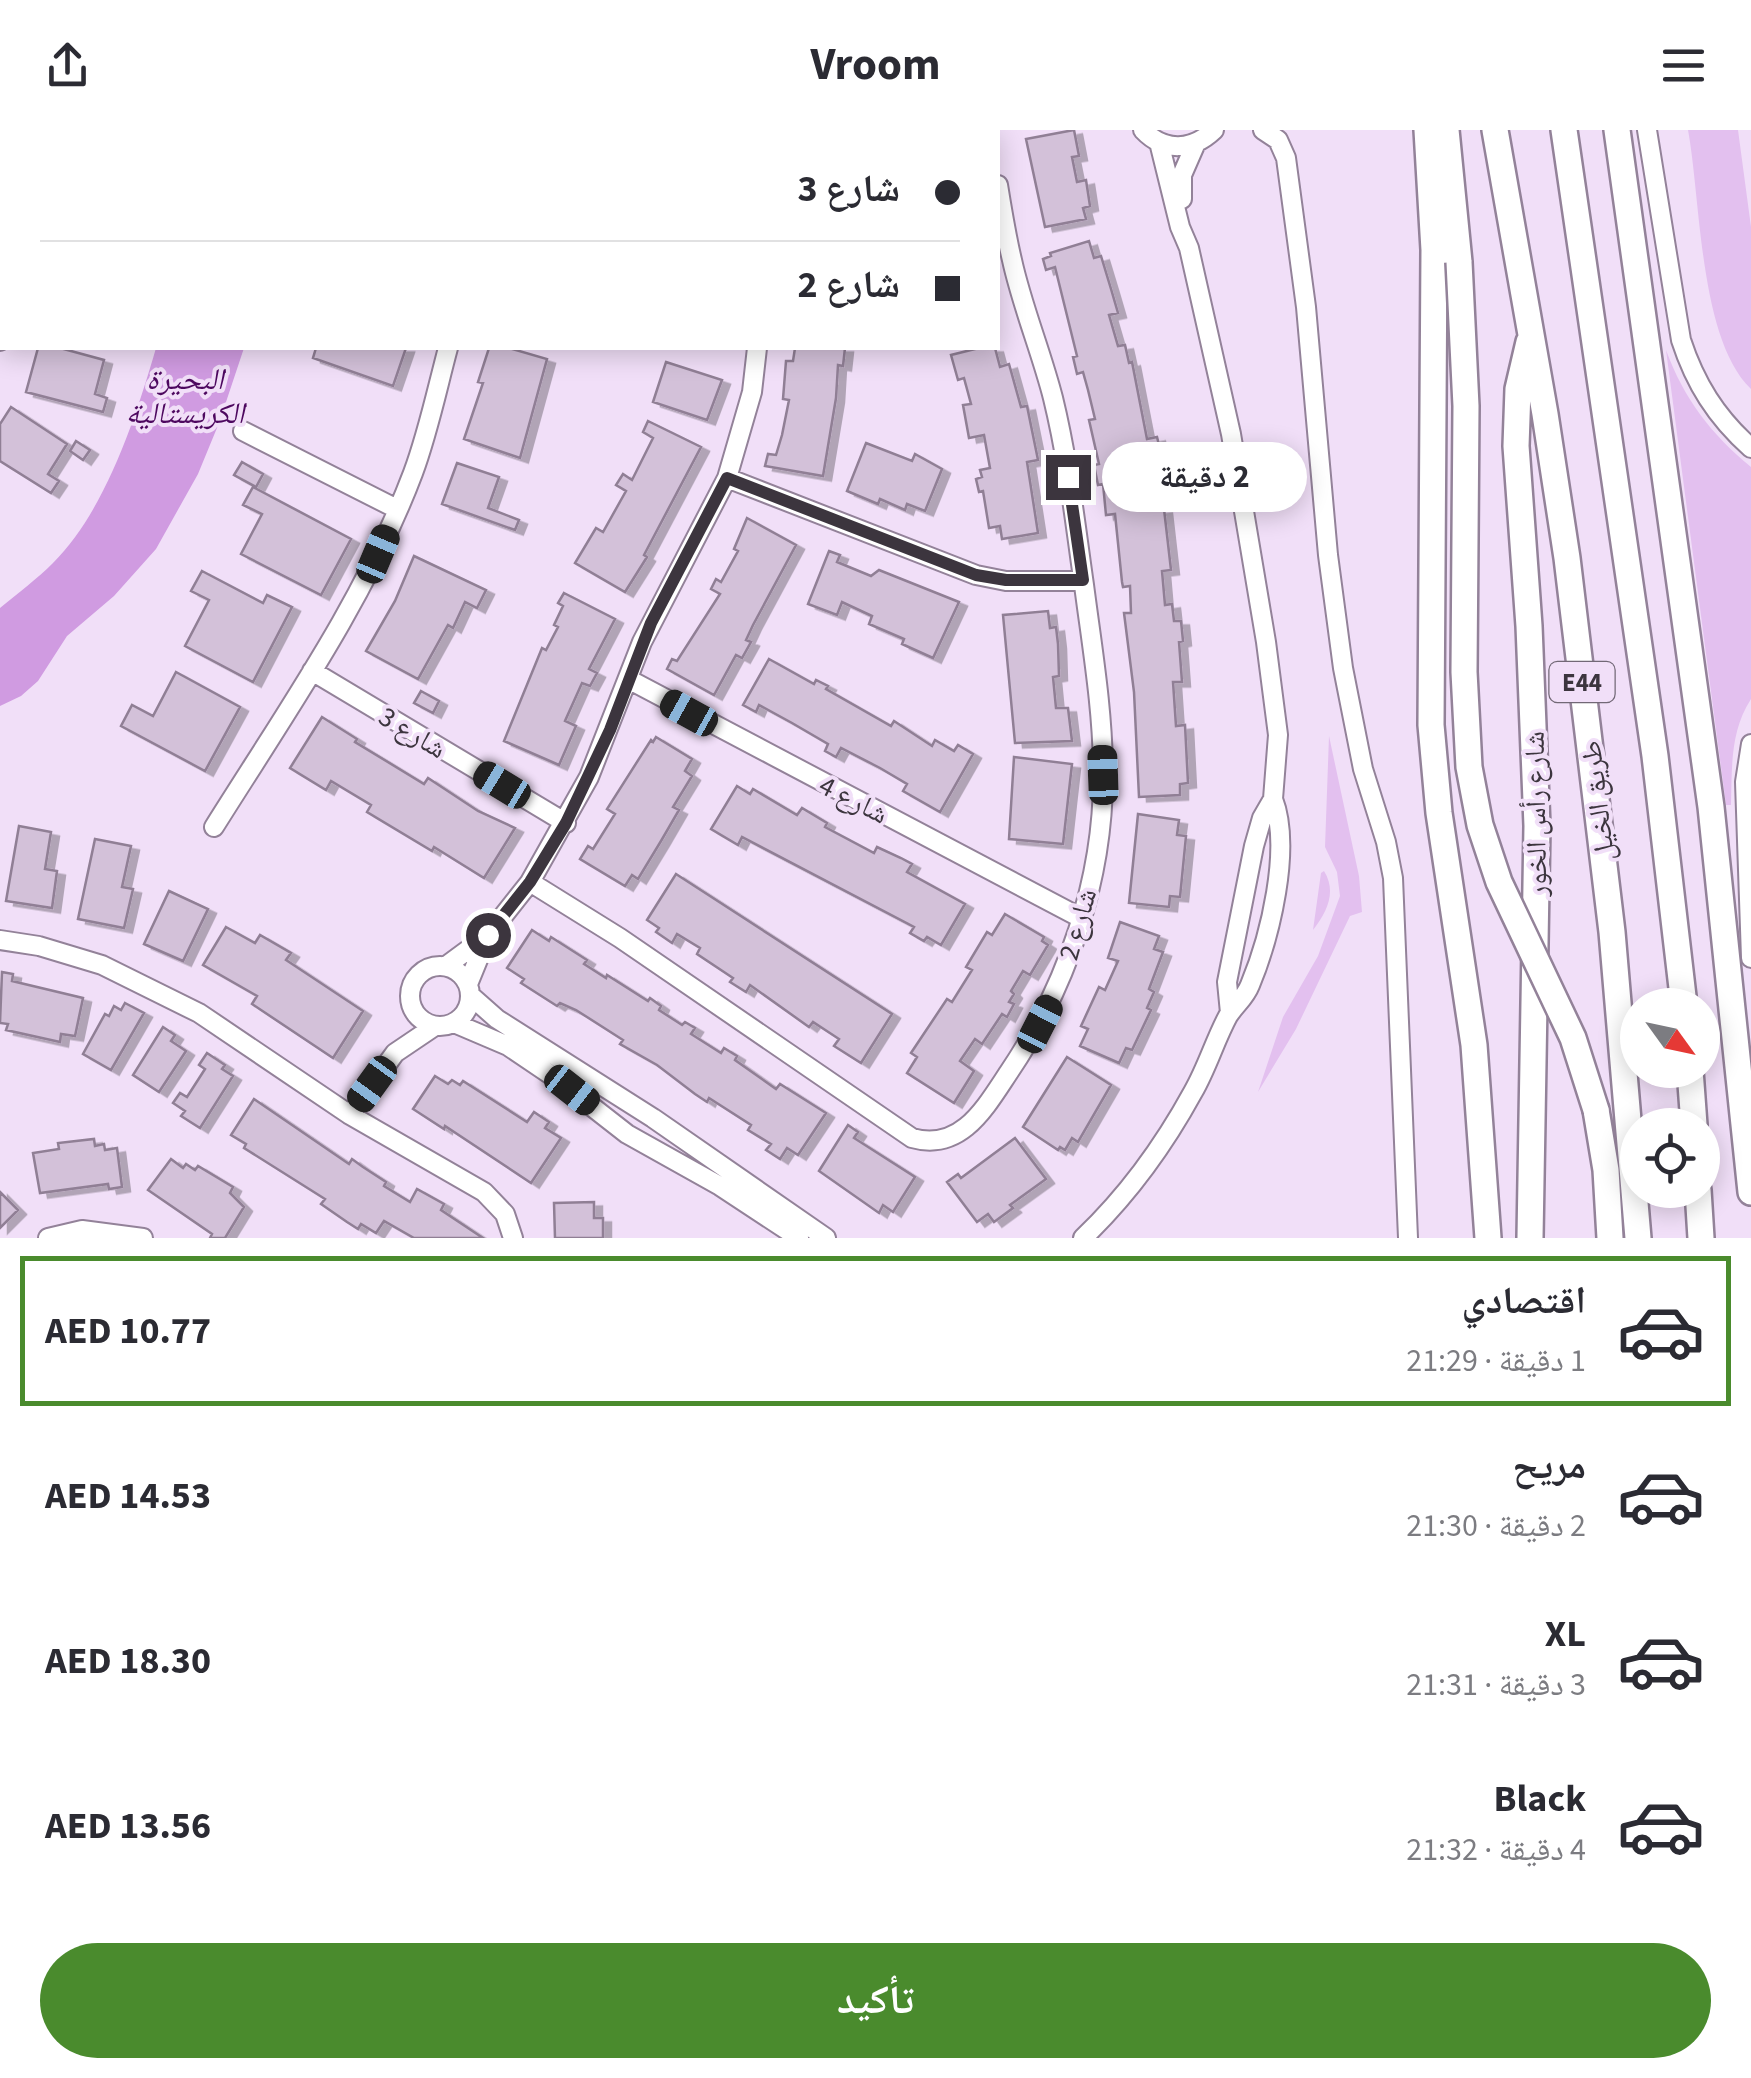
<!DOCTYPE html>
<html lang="ar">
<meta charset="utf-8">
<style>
:root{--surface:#fff;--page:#f7f7f7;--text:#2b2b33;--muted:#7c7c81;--line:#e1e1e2;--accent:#4a8b2d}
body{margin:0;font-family:"Source Sans 3","Noto Naskh Arabic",sans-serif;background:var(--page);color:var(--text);direction:rtl;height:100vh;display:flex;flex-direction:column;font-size:38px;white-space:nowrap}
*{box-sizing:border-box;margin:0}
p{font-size:32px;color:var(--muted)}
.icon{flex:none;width:55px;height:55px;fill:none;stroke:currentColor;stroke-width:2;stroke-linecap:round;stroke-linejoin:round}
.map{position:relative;height:1108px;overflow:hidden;direction:ltr}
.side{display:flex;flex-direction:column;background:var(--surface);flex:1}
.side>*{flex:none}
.banner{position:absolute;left:0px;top:0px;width:1000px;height:220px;box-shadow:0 5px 25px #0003;direction:rtl;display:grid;align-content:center;height:220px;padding:0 40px;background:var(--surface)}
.needle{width:65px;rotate:123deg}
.buttons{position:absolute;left:1620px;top:858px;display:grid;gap:20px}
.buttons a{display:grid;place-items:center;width:100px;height:100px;border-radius:50%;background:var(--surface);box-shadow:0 5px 25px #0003;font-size:50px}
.end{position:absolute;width:45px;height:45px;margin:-22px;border:12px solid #3c353e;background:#fff;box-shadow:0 0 0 5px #fff}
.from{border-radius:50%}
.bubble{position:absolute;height:70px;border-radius:35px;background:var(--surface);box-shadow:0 5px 25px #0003;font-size:32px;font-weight:700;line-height:70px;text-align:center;direction:rtl}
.car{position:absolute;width:30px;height:60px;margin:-30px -15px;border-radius:12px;box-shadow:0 0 8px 2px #0007;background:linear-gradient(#222 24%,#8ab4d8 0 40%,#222 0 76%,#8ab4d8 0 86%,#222 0)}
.banner b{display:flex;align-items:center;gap:35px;height:95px;font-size:38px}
.banner b+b{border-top:2px solid var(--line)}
.banner i{width:25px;height:25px;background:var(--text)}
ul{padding:18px 0 0;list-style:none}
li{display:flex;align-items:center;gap:30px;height:150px;margin:0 20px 15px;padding:0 20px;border:5px solid transparent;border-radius:0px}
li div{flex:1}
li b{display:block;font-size:38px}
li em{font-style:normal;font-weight:700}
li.on{border-color:var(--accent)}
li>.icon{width:90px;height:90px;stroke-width:1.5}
.button{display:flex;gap:20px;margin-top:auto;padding:20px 40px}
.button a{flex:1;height:115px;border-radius:60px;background:var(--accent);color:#fff;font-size:40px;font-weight:700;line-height:115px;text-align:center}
header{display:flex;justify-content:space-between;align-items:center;height:130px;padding:0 40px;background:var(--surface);font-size:45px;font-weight:700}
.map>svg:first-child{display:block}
.green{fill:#e3c0ef}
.water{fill:#d09be1}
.building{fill:#d3c1d9;stroke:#907f95;stroke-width:2.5;filter:url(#shadow)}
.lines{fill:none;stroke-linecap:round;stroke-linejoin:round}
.minor-casing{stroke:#938299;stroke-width:22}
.highway-casing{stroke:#938299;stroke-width:30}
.minor{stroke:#fff;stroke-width:18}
.highway{stroke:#fff;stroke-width:25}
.highway-bridge-casing{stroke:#938299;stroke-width:30;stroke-linecap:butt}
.highway-bridge{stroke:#fff;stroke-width:25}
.route{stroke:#3c353e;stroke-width:12}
.labels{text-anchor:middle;stroke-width:8;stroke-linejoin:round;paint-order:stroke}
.shield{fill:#f1dff8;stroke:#726876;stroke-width:2.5}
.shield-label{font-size:25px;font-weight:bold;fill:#3c353e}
.street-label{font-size:28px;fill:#3c353e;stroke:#f1dff8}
.water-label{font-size:30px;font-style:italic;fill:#4d085f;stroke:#f1dff8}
</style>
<header><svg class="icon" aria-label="menu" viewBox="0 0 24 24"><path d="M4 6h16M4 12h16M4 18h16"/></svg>Vroom<svg class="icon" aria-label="share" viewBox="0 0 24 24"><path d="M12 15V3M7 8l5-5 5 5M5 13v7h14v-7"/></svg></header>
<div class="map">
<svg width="1751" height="1108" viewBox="0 0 1751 1108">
<defs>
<filter id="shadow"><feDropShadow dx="8" dy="4.5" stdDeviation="0" flood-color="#0004"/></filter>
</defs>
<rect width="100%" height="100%" fill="#f1dff8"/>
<path class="green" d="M 1688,0 L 1738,0 L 1751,97 L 1751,259 C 1699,209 1701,70 1688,0 Z
M 1666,220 C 1684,269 1711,304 1751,337 L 1751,569 C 1730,601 1732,638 1731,675 L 1726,675 Z
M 1329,606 L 1359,746 L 1362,782 L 1350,786 L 1296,899 L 1258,962 L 1283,887 L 1318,826 L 1340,766 L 1337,742 L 1325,717 Z
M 1324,741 C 1337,762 1327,782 1313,800 L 1321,743 Z"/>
<path class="water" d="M 156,218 L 244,218 L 219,293 L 198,344 L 156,419 L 114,466 L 67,506 L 38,551 L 21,566 L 0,576 L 0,478 C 18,463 37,449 53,433 C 106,380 136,287 156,218 Z"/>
<path class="building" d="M 1074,0 L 1079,26 L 1072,27 L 1077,52 L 1086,50 L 1090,76 L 1083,78 L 1086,89 L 1045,97 L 1026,9 Z
M 1089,111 L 1094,128 L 1101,126 L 1111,159 L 1118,183 L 1109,185 L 1118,216 L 1125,215 L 1129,233 L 1132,232 L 1147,309 L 1157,307 L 1160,319 L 1153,320 L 1158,347 L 1153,348 L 1156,380 L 1164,379 L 1171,440 L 1162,441 L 1165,475 L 1172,474 L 1174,491 L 1181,491 L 1183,511 L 1179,512 L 1182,552 L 1173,552 L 1176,596 L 1185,595 L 1188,653 L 1180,654 L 1180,665 L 1139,667 L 1134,562 L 1124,483 L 1131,483 L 1130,456 L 1123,457 L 1122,452 L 1115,384 L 1106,385 L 1103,354 L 1098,355 L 1094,335 L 1099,334 L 1089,290 L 1095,289 L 1088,260 L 1083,242 L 1077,244 L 1073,227 L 1077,226 L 1055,137 L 1046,140 L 1043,129 L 1051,126 L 1050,123 Z
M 38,218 L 60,218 L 104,230 L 95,264 L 107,268 L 103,282 L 26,262 Z
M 316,218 L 406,218 L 393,256 L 313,228 Z
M 489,218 L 509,218 L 547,229 L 520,328 L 464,309 L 483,253 L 478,252 Z
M 795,218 L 845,218 L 843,236 L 838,235 L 836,268 L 823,346 L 765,336 L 768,324 L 776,325 L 782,305 L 789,270 L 783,269 L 786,231 L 793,231 Z
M 979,218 L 995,218 L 1000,237 L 1009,234 L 1021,277 L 1027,276 L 1038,330 L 1027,332 L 1038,403 L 1002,409 L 1000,396 L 989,398 L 983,361 L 979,362 L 976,349 L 982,347 L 980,340 L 990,338 L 984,305 L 969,308 L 963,275 L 971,274 L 964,248 L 958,250 L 951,225 Z
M 666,232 L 722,250 L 707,290 L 653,272 Z
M 11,277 L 67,314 L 48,344 L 59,351 L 51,363 L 0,331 L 0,294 Z
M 648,291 L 701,317 L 644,425 L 647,427 L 625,462 L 575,433 L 596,398 L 603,402 L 626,361 L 616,355 L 623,344 L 632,350 L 653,308 L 643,302 Z
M 76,311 L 90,320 L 83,330 L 70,321 Z
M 866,313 L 912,331 L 915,324 L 942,339 L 925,381 L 907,374 L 905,380 L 880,369 L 878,374 L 847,361 Z
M 242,332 L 263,344 L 256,357 L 234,345 Z
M 457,333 L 499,347 L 488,378 L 519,390 L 515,400 L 442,374 Z
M 253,357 L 351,409 L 321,465 L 241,424 L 262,384 L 243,375 Z
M 747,388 L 796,415 L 753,495 L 746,510 L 751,512 L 742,528 L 736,525 L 714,565 L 667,539 L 672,529 L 677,531 L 720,464 L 711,459 L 716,449 L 721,452 L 738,421 L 734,419 Z
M 829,421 L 840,425 L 837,432 L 871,446 L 879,440 L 959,472 L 933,528 L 902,514 L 904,509 L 869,494 L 872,486 L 842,472 L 837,485 L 808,474 Z
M 414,426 L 486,460 L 477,478 L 465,472 L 453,498 L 448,495 L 418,549 L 366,521 L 395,471 Z
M 202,441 L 263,473 L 267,465 L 292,477 L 253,552 L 185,516 L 209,470 L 191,461 Z
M 564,463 L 615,489 L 589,539 L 597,543 L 590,556 L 582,553 L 565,591 L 576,596 L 559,635 L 504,611 L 542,518 L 546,520 L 558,497 L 554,495 L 563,476 L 558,473 Z
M 1048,481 L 1050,498 L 1056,497 L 1058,514 L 1059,546 L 1053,547 L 1056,578 L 1068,578 L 1072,611 L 1015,613 L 1003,485 Z
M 769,529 L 814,554 L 816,550 L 828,556 L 826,559 L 891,596 L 894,591 L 932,616 L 935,610 L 954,621 L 958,615 L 973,624 L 940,682 L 903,661 L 907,654 L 880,638 L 841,618 L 836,627 L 825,621 L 828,614 L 792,593 L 759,575 L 756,582 L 743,575 Z
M 176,542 L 240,577 L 205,641 L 121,596 L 132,575 L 153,586 Z
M 421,561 L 439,571 L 433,583 L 414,573 Z
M 322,587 L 357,609 L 355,612 L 424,654 L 428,648 L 478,681 L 515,698 L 484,748 L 434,717 L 432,721 L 367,682 L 371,675 L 331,651 L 326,660 L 290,638 Z
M 656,607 L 692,629 L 685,641 L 692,646 L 673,677 L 679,680 L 661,711 L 638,749 L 632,745 L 625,756 L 580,729 L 588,716 L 593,719 L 615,684 L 607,679 L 651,610 L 653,612 Z
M 1014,627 L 1072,634 L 1063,714 L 1009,709 Z
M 737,656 L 750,664 L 753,659 L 797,685 L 802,678 L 827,693 L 825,697 L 874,723 L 877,717 L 901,728 L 912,734 L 907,742 L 965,774 L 941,815 L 927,807 L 924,811 L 910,803 L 914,797 L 742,707 L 738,715 L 711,699 Z
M 1138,684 L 1179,690 L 1177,705 L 1186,706 L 1180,767 L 1170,766 L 1169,777 L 1129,773 Z
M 19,696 L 51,702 L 45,739 L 57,741 L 52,778 L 6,771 Z
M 95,709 L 131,716 L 122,757 L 133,759 L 124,798 L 78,789 Z
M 676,744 L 892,884 L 861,933 L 834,916 L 839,909 L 813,892 L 809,897 L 750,855 L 746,862 L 730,852 L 733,848 L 697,824 L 700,818 L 677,804 L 672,813 L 656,802 L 659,798 L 647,790 Z
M 169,761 L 208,779 L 183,831 L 144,814 Z
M 1005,784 L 1044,807 L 1042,811 L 1048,815 L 1030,845 L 1023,841 L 1011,861 L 1014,864 L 1009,872 L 1014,874 L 1007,887 L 1002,884 L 982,914 L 975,909 L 960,931 L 974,941 L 954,973 L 907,943 L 917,927 L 911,923 L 947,869 L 952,872 L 972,840 L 966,837 L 987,802 L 992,805 Z
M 1120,792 L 1159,806 L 1154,819 L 1163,822 L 1149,859 L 1154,862 L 1147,878 L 1151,880 L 1132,920 L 1126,918 L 1119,933 L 1080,916 L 1088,899 L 1081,896 L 1099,857 L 1105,860 L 1118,831 L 1108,828 Z
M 226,797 L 255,813 L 260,805 L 291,823 L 286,830 L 363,881 L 333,928 L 252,874 L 257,866 L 203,835 Z
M 532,800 L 549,811 L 551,807 L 587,830 L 584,834 L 606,848 L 607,845 L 648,871 L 650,868 L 661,876 L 659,880 L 682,895 L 685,892 L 695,898 L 691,904 L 721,923 L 724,918 L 737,926 L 735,930 L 776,959 L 780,954 L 826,983 L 798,1025 L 787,1018 L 780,1029 L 766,1020 L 771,1014 L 748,1000 L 751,995 L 709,968 L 707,972 L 695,964 L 657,935 L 620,914 L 623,910 L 576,880 L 560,873 L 557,876 L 521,853 L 524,849 L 507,838 Z
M 2,842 L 13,844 L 12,851 L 83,868 L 75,906 L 61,904 L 60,912 L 6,900 L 8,894 L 0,893 Z
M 125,873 L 144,883 L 111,940 L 83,924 L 105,884 L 109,886 L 114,876 L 121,880 Z
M 163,897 L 175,905 L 171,911 L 186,921 L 159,962 L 133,945 Z
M 207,923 L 225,935 L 222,939 L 233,946 L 200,998 L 181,986 L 185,981 L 173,973 L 180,963 L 187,967 L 205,939 L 199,935 Z
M 1067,927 L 1111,955 L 1078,1012 L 1072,1008 L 1065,1020 L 1060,1017 L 1058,1020 L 1023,997 Z
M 435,946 L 448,954 L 452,950 L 460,955 L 463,951 L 527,992 L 534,982 L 549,992 L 545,998 L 561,1008 L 531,1053 L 445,996 L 444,999 L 413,979 Z
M 254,969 L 349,1034 L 352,1029 L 363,1037 L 386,1052 L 384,1056 L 410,1072 L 417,1059 L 444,1074 L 441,1080 L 483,1108 L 414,1108 L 384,1091 L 376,1103 L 361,1094 L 358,1099 L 347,1092 L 321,1074 L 325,1069 L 244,1018 L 246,1014 L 231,1005 Z
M 848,995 L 858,1002 L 854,1008 L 915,1047 L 893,1082 L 883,1075 L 879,1083 L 819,1041 Z
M 1015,1008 L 1046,1049 L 1010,1075 L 1013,1078 L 994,1092 L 988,1084 L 977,1092 L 947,1052 L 958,1044 L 961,1048 Z
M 94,1009 L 95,1016 L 104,1014 L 105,1020 L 117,1018 L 122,1057 L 109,1059 L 108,1054 L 40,1063 L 33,1023 L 59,1019 L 58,1013 Z
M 171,1029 L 183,1038 L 186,1034 L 195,1040 L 198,1036 L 233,1057 L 230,1063 L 244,1077 L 225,1108 L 210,1108 L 212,1104 L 148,1060 Z
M 0,1062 L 18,1080 L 0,1098 Z
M 594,1072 L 594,1088 L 603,1088 L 603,1108 L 555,1108 L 554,1073 Z"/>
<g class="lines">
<defs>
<path id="minor" d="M 2,0 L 4,2
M 753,0 L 753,2
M 987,0 L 988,2
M 1143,0 C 1164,22 1192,21 1214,0
M 1263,0 L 1278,10 L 1286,28 L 1306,177 L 1328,425 L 1343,538 L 1363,639 L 1386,712 L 1393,748 L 1408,1108
M 1647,0 L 1681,210 C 1695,253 1716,287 1751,318
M 475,2 L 476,0
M 1159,12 L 1180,97 L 1189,118 L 1231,304 L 1266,512 L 1278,605 L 1273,669 L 1262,688 L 1254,716 L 1227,852 L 1230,883
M 1182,69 L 1182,45 L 1196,13
M 0,211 L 2,204
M 243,301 L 397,379
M 727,348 L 976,445 L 1006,451 L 1083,451
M 312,541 L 566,693
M 628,549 L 1081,788
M 1751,614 L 1745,652 L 1751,828
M 214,697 C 286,582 365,470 413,343 C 428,303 437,259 448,218
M 530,752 L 620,808 L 912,1008 C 961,1022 985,978 1009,942 C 1067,856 1104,749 1103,643 C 1103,580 1092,517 1084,455 C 1075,392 1068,329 1053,268 C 1041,221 1022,176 1012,130 C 1006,105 1002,80 998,55
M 0,810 L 39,816 L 102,835 L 199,883 L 350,985 L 484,1062 L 505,1084 L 513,1108
M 446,836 L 488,805 L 530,752 L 589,647 L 642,512 L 727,348 L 752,262 L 757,218
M410 866a30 30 0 1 1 60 0a30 30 0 1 1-60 0Z
M 468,854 L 488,805
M 471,866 L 497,889 L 653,988 L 826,1108
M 454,893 L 508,916 L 554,947 L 627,1004 L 720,1056 L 799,1108
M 350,985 L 395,923 L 435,896
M 48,1108 L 82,1100 L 143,1108
M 1083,1108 C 1127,1066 1164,1015 1193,962 C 1207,938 1215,910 1228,886 C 1235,875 1245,868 1250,855 C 1270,807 1292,718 1273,669"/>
<path id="highway" d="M 1427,0 L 1434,120 L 1431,595 L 1439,683 L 1474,915 L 1488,1108
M 1446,0 L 1459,132
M 1495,0 L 1545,284 L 1567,428 L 1612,802 L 1638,1108
M 1564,0 L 1655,626 L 1684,875
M 1617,0 L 1711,677 L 1751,1062
M 1529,212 L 1518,259 L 1516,316 L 1529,496 L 1537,696 L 1530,1108
M 1690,940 L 1694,995
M 1596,980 L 1606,1040 L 1610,1108
M 1698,1060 L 1701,1108"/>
</defs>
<use href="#minor" class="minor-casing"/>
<use href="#highway" class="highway-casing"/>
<use href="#minor" class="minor"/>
<use href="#highway" class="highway"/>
<defs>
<path id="highway-bridge" d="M 1459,132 L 1466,276 L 1464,542 L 1469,637 L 1480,695 L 1499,752 L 1573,908 L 1596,980"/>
</defs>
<use href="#highway-bridge" class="highway-bridge-casing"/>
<use href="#highway-bridge" class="highway-bridge"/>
</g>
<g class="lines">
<path class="route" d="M 488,805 L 530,752 L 566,693 L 610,600 L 651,493 L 727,348 L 976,445 L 1006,450 L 1083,450 L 1068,347"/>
</g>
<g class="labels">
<rect class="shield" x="1549.5" y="532" width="65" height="40" rx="8"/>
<g class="shield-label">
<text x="1582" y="561">E44</text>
</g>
<g class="street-label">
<text transform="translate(413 602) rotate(31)" y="10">شارع 3</text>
<text transform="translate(854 669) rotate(27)" y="10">شارع 4</text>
<text transform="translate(1597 671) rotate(-97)" y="10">طريق الخيل</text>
<text transform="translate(1535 684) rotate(-91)" y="10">شارع رأس الخور</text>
<text transform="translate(1077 794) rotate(-74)" y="10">شارع 2</text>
</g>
<g class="water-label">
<text x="185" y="259">البحيرة<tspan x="185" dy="34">الكريستالية</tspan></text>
</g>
</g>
</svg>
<div class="buttons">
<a><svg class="needle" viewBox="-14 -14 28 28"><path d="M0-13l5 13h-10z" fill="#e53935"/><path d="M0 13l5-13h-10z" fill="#7c7c81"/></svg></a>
<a><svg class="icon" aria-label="locate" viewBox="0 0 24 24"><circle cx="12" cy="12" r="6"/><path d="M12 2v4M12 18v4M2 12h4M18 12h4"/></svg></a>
</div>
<i class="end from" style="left:488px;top:805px"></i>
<i class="end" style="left:1068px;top:347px"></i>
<div class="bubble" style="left:1102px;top:312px;width:205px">2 دقيقة</div>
<i class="car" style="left:378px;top:424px;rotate:23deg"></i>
<i class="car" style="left:689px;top:583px;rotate:299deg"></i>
<i class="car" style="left:1103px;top:645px;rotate:358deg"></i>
<i class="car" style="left:502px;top:655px;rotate:301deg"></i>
<i class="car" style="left:1040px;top:894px;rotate:27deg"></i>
<i class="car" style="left:372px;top:954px;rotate:216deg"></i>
<i class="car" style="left:572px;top:960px;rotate:128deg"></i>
<div class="banner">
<b><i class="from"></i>شارع 3</b>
<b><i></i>شارع 2</b>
</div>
</div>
<section class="side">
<ul>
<li class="on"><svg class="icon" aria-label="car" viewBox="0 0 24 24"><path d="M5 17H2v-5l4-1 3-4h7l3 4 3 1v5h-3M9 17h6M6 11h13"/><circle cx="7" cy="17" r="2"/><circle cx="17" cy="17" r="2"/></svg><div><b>اقتصادي</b><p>1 دقيقة · 21:29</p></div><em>AED 10.77</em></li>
<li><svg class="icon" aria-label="car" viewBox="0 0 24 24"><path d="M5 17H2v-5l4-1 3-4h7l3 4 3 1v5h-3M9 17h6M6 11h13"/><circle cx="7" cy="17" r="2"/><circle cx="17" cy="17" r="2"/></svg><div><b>مريح</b><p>2 دقيقة · 21:30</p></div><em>AED 14.53</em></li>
<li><svg class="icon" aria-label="car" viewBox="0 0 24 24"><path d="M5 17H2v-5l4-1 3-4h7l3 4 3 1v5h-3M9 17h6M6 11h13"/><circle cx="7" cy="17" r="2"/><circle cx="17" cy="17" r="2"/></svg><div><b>XL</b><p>3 دقيقة · 21:31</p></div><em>AED 18.30</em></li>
<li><svg class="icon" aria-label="car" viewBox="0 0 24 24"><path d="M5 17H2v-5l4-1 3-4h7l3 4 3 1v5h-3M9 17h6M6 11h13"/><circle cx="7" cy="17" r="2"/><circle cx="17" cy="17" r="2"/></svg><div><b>Black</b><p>4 دقيقة · 21:32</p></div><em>AED 13.56</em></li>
</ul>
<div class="button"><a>تأكيد</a></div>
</section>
